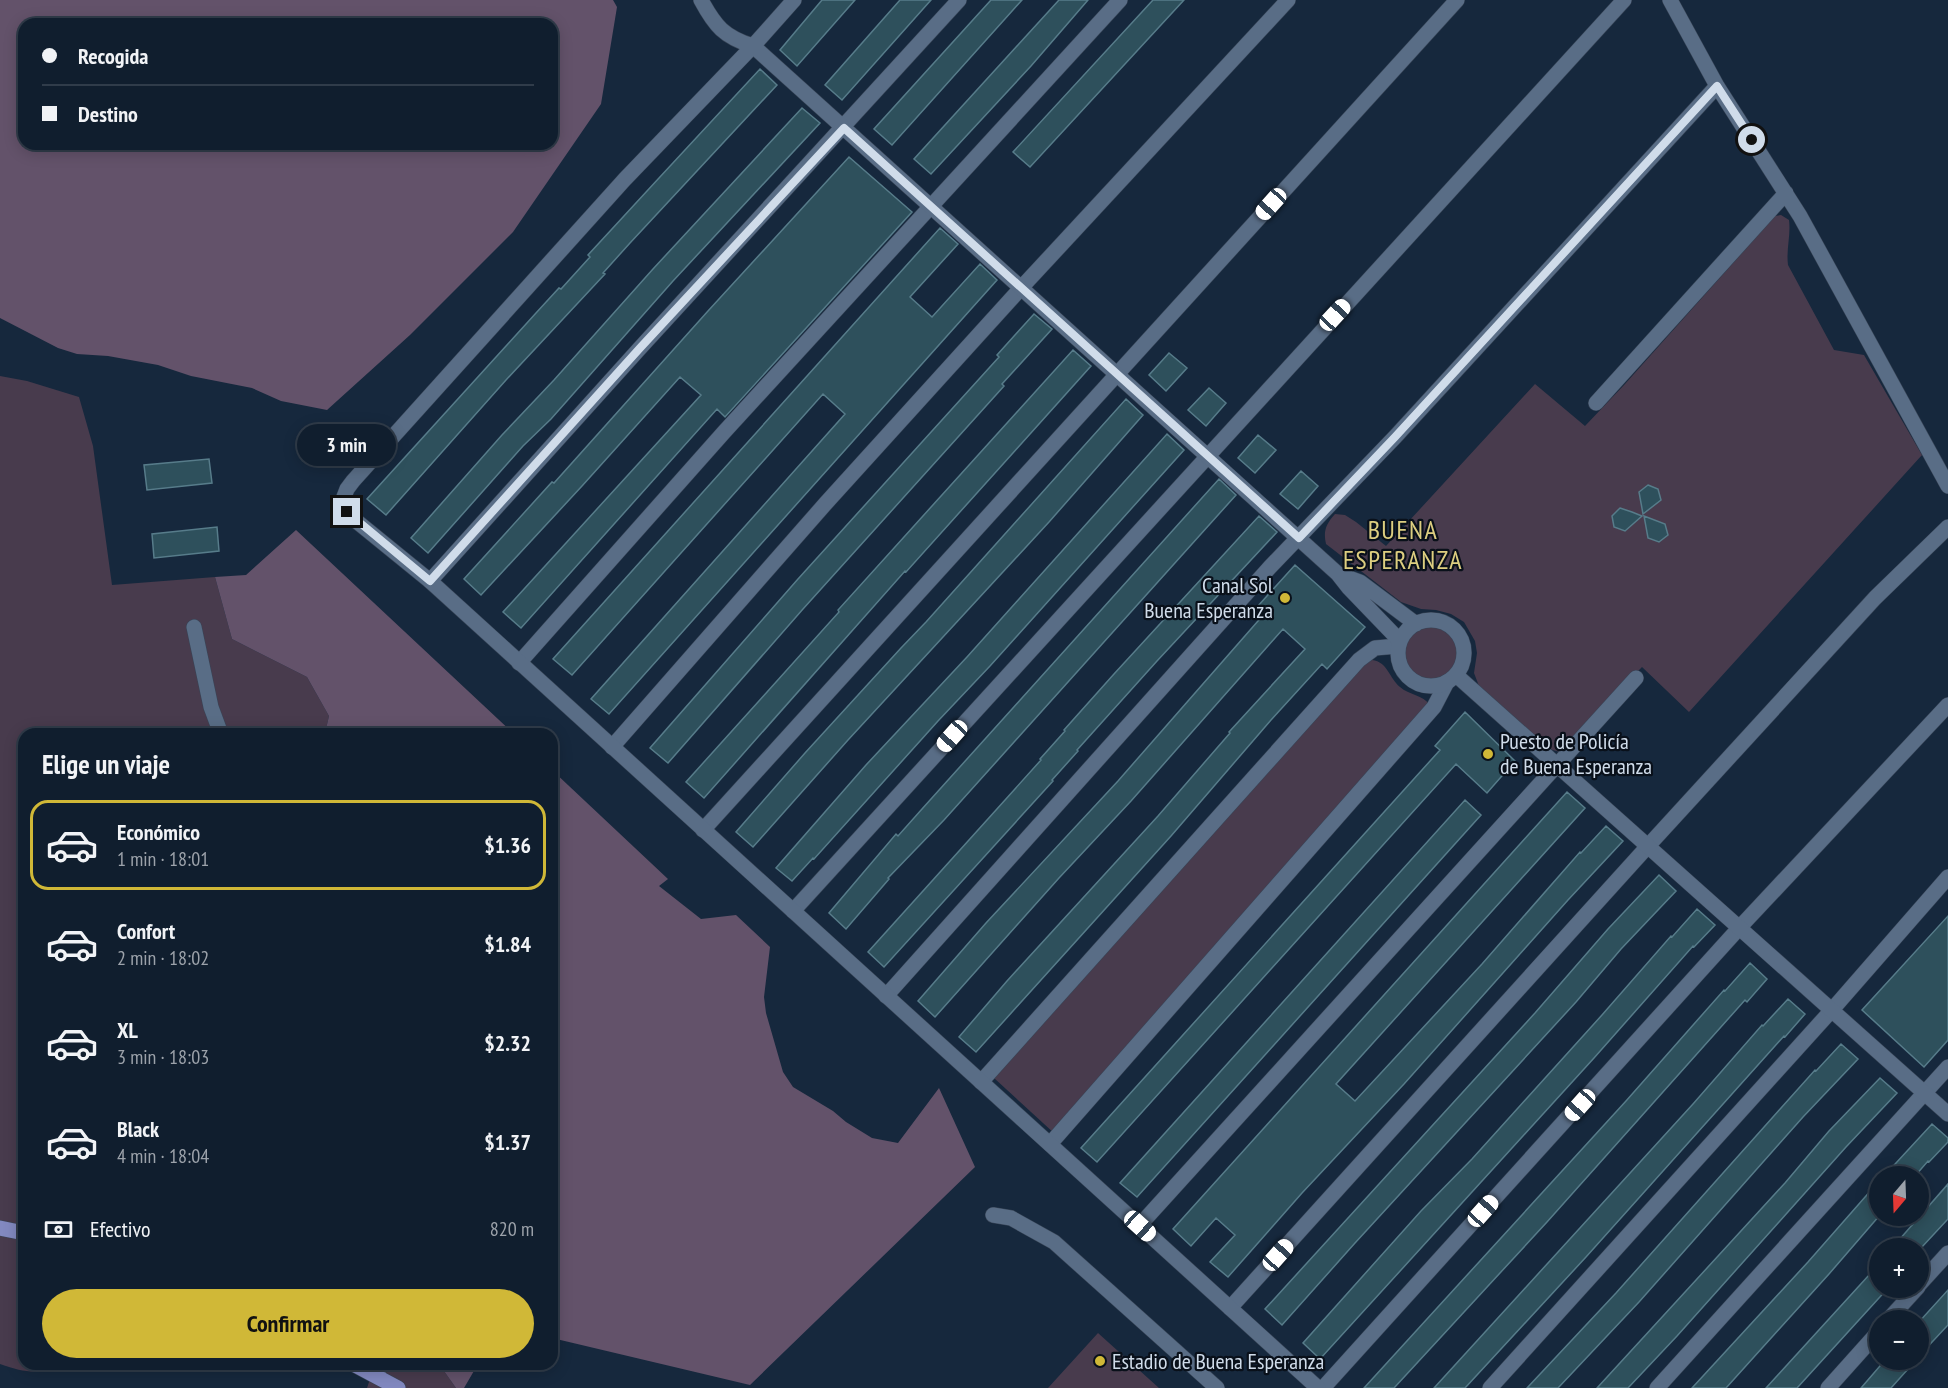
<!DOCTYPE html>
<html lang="es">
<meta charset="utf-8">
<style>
:root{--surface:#101e2e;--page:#1e2b3a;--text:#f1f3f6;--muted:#9ca2aa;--line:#303c4a;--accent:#d0b837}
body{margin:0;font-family:"PT Sans Narrow",sans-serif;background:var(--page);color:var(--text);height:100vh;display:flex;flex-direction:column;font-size:22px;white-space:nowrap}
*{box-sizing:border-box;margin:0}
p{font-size:20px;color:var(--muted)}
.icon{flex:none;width:33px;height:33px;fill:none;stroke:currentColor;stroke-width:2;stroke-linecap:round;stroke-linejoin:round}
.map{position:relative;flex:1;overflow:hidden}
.side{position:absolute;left:18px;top:728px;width:540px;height:642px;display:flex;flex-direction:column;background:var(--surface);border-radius:18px;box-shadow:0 3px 15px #0003,0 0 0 2px var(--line)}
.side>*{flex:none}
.top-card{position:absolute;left:18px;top:18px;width:540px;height:132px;border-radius:18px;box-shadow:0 3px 15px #0003,0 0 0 2px var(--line);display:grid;align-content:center;height:132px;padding:0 24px;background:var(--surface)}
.needle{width:39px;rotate:199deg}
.tools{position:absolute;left:1869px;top:1166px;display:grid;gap:12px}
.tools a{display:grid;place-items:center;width:60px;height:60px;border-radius:50%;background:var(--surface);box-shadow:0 3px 15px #0003,0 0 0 2px var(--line);font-size:30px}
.end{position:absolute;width:27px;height:27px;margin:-14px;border:8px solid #d0dcea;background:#111;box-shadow:0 0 0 3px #111}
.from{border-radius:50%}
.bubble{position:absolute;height:42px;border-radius:21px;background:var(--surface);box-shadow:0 3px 15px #0003,0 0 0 2px var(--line);font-size:20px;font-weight:600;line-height:42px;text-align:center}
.car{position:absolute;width:18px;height:36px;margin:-18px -9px;border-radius:8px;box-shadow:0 0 4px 2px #0007;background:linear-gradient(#fff 24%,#345 0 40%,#fff 0 76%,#345 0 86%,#fff 0)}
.top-card b{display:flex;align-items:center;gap:21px;height:57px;font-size:22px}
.top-card b+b{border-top:2px solid var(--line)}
.top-card i{width:15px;height:15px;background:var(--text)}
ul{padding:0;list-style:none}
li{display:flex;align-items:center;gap:18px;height:90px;margin:0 12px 9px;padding:0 12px;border:3px solid transparent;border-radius:18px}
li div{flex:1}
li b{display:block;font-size:22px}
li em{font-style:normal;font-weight:600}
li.active{border-color:var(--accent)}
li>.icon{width:54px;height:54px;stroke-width:1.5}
h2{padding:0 24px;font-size:27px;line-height:72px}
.pay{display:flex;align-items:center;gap:15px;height:66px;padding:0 24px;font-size:22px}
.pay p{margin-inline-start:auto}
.primary-button{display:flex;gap:12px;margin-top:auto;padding:12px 24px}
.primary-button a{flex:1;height:69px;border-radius:36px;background:var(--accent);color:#111;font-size:24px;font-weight:600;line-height:69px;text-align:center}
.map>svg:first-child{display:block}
.green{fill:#483b4d}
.forest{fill:#63526a;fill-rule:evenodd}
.building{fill:#2e505c;stroke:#577c8a;stroke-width:1.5}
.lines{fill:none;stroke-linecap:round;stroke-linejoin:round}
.minor-casing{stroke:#384557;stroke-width:16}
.tertiary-casing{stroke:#384557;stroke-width:16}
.primary-casing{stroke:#384557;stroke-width:16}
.minor{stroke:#596d86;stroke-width:15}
.tertiary{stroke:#596d86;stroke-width:15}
.primary{stroke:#8289c0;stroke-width:15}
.route{stroke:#d0dcea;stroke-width:8}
.poi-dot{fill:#d0b837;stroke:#09101a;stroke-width:2}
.labels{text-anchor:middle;stroke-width:4.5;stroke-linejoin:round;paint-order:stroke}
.poi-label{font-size:22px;fill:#d0dcea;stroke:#09101a;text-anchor:start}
.quarter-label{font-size:26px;letter-spacing:1.5px;fill:#ddce80;stroke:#09101a}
</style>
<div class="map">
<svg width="1948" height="1388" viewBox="0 0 1948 1388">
<rect width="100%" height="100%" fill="#16283d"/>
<path class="green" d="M 1781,215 L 1789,220 C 1791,235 1786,249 1788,265 L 1834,350 L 1864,355 L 1922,455 L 1689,712 L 1642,667 L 1560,752 L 1549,749 L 1479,686 L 1474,673 L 1477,653 L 1475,641 L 1464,622 L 1451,614 L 1436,610 L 1421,609 L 1401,602 L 1326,544 C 1323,531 1326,524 1335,514 L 1345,515 L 1356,522 L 1386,546 L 1535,384 L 1585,426 L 1625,384 L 1775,216 Z
M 0,376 L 27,381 L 79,397 L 93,446 L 112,585 L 215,577 L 232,639 L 307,677 L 329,716 L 325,733 L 24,734 L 24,1364 L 68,1364 C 40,1374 28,1374 0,1364 Z
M1404 654a27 27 0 1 1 54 0a27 27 0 1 1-54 0Z
M 1372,660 C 1388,662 1389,678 1400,687 C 1409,695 1423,695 1430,705 L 1055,1134 L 994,1078 L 1366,663 Z
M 1098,1333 L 1159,1388 L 1048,1388 Z
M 334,1364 L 439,1364 L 456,1388 L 367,1388 L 370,1379 Z"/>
<path class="forest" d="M 0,0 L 613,0 L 617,7 L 601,104 L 513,232 L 410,335 L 327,410 L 281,401 L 252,388 L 191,376 L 158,365 L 108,356 L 77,354 L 58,348 L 0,318 ZM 24,24 L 552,24 L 552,144 L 24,144 Z
M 296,530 L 513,733 L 325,733 L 329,716 L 307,677 L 232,639 L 215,577 L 246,575 Z
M 552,770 L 668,879 L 659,886 L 701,919 L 736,915 L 770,947 L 764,997 L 766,1013 L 783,1072 L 793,1087 L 833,1111 L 846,1122 L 872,1138 L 898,1143 L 939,1088 L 975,1167 L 750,1385 L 552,1338 L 552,1076 L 560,1067 L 552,1038 Z
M 439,1364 L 478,1364 L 464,1388 L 456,1388 Z"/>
<path class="building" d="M 822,0 L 855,0 L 797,66 L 780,50 Z
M 900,0 L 931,0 L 842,100 L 825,85 Z
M 991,0 L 1022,0 L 892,145 L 874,129 Z
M 1059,0 L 1088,0 L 1031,66 L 931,174 L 914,159 Z
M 1153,0 L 1184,0 L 1030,167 L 1013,152 Z
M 760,69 L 777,85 L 630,243 L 603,273 L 605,274 L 506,380 L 386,515 L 367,499 L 536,313 L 559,288 L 561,289 L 590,257 L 588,255 L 659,178 Z
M 802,108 L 820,123 L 673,281 L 551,419 L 523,446 L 428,553 L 411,538 L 502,435 L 554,380 L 653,269 Z
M 849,157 L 912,212 L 725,417 L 717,409 L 521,628 L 503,612 L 701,395 L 680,377 L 582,486 L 481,595 L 464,579 L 552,482 L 554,483 L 708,311 Z
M 940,228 L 958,244 L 910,297 L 932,317 L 980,264 L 997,280 L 609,714 L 591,699 L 845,414 L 823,394 L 572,675 L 553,659 Z
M 1034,314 L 1052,329 L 1002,384 L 1004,386 L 803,609 L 668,763 L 650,748 L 798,579 L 999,357 L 997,355 Z
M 1073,350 L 1091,366 L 906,572 L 905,571 L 704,798 L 686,782 L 839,612 L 838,610 Z
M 1169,353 L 1187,368 L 1166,391 L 1149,375 Z
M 1209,388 L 1226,403 L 1206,426 L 1188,410 Z
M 1126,399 L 1143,415 L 1049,522 L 848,740 L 753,847 L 736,832 L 805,753 L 901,648 L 926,622 Z
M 1167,434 L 1184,450 L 990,666 L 938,721 L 814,859 L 813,858 L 792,881 L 776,868 L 866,765 L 967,657 Z
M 1258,435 L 1276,450 L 1255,473 L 1238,458 Z
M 209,459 L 212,483 L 147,490 L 144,465 Z
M 1301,471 L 1318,486 L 1298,509 L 1280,494 Z
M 1219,479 L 1236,495 L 944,820 L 888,878 L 889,879 L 846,929 L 829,913 L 896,834 L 898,836 L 922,809 Z
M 1648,485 L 1658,489 L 1661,500 L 1643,514 L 1639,492 Z
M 1620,508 L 1632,512 L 1642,516 L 1625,531 L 1614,527 L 1612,516 Z
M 1259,516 L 1277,532 L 1157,661 L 1077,750 L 1078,751 L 1052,780 L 1053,781 L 884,967 L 868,952 L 1041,760 L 1040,759 L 1065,731 L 1064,730 L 1114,674 Z
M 1644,516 L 1665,524 L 1668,535 L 1659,542 L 1648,538 Z
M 217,527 L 219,551 L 154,558 L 152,534 Z
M 1295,565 L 1365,627 L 1327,669 L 1322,664 L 1271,720 L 1171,836 L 976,1052 L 959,1037 L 1007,981 L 1158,816 L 1230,733 L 1229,732 L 1305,649 L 1283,629 L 1131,801 L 1059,878 L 935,1017 L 918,1001 L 986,923 L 1118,781 L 1265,613 L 1258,606 Z
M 1465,712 L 1515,761 L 1487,793 L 1456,764 L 1097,1162 L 1081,1148 L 1440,750 L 1435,746 Z
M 1567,792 L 1585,808 L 1336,1084 L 1355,1101 L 1482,964 L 1580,852 L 1581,853 L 1606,826 L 1623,841 L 1568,900 L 1404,1084 L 1302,1193 L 1228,1277 L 1210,1262 L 1235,1235 L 1216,1218 L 1191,1246 L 1173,1229 Z
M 1465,800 L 1481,815 L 1137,1197 L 1120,1183 Z
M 1659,875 L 1676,891 L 1621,949 L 1576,1002 L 1355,1243 L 1282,1325 L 1265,1309 L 1535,1013 L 1608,929 Z
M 1697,909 L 1715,925 L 1694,947 L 1693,946 L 1594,1058 L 1320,1359 L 1303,1343 L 1421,1211 L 1472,1159 L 1602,1015 L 1671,936 L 1672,937 Z
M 1948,916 L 1948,1040 L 1924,1067 L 1862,1010 Z
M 1750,963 L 1767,979 L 1747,1002 L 1745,1000 L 1547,1222 L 1394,1388 L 1364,1388 L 1626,1101 L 1724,990 L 1725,991 Z
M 1788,999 L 1805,1014 L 1785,1037 L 1784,1036 L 1586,1257 L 1465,1388 L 1434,1388 L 1693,1104 L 1762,1025 L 1763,1026 Z
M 1841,1044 L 1858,1059 L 1803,1117 L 1639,1302 L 1558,1388 L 1527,1388 L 1616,1293 L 1815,1070 L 1816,1071 Z
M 1880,1078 L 1897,1093 L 1846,1147 L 1677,1336 L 1628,1388 L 1597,1388 L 1785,1183 L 1829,1131 Z
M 1932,1124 L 1948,1138 L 1948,1142 L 1929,1162 L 1928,1161 L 1915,1176 L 1884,1176 Z
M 1880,1180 L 1880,1215 L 1829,1274 L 1726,1388 L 1692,1388 L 1808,1262 Z
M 1948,1184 L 1948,1219 L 1921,1248 L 1892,1248 Z
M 1880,1263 L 1880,1287 L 1889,1287 L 1797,1388 L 1766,1388 Z
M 1948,1290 L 1948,1325 L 1918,1357 L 1918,1323 Z
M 1886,1359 L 1917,1359 L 1891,1388 L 1861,1388 Z"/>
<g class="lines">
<defs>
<path id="minor" d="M 1670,0 L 1717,86 L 1800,216 L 1948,486
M 1596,403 L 1786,193
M 430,581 L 640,348 L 959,0
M 194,627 L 211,707 L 221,734
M 519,663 L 725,431 L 1120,0
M 612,747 L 826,503 L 1021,288 L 1288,0
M 703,830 L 1457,0
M 793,911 L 1624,0
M 886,996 L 1270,567 L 1395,437 L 1717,86
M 981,1082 L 1359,660 L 1375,648 L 1398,646
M 1050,1144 L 1434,707 L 1447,682
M 993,1215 L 1011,1218 L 1054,1242 L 1217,1388
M 1139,1226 L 1636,678
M 1230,1308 L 1648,846 L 1875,598 L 1948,527
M 374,1364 L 379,1376
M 1323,1388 L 1740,927 L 1948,705
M 1490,1388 L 1831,1011 L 1948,877
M 1657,1388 L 1948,1067"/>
<path id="tertiary" d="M 701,0 C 715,26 724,37 753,46 L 1338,574 L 1349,588 L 1400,641
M 794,0 L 753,46 L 625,179 L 353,481 L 347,489 L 342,502 L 347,512 L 355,520 L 430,581 L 1318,1388
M 1338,574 L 1360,582 L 1416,624
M1398 653a33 33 0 1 1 66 0a33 33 0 1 1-66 0Z
M 1456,675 L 1948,1114
M 1918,1286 L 1948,1253
M 1888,1320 L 1918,1287
M 1828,1388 L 1880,1330"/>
<path id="primary" d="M 0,1228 L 24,1233
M 353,1364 L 398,1388"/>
</defs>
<use href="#minor" class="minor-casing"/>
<use href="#tertiary" class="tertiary-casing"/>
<use href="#primary" class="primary-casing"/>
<use href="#minor" class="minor"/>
<use href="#tertiary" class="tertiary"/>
<use href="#primary" class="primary"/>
</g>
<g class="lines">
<path class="route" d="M 347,512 L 430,581 L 640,348 L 844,128 L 1299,538 L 1395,437 L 1717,86 L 1752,140"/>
</g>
<g class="poi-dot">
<circle cx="1285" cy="598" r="6"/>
<circle cx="1488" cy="754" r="6"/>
<circle cx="1100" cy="1361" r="6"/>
</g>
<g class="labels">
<g class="poi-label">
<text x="1273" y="593" text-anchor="end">Canal Sol<tspan x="1273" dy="25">Buena Esperanza</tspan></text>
<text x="1500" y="749">Puesto de Policía<tspan x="1500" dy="25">de Buena Esperanza</tspan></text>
<text x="1112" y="1369">Estadio de Buena Esperanza</text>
</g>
<g class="quarter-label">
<text x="1403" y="539">BUENA<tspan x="1403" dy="30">ESPERANZA</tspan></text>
</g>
</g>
</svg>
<div class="tools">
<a><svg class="needle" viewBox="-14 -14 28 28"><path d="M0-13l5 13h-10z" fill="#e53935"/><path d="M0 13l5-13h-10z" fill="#9ca2aa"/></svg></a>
<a>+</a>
<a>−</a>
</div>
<i class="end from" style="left:1752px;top:140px"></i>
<i class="end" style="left:347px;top:512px"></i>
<div class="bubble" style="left:297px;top:424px;width:99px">3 min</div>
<i class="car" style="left:1271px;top:204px;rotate:222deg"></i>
<i class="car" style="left:1335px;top:315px;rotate:43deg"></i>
<i class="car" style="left:952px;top:736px;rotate:222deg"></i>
<i class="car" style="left:1580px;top:1105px;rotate:222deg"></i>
<i class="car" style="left:1483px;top:1211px;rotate:42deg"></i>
<i class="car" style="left:1140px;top:1226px;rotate:132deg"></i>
<i class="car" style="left:1278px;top:1255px;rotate:42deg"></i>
<div class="top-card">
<b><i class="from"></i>Recogida</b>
<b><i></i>Destino</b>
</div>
<section class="side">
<h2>Elige un viaje</h2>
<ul>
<li class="active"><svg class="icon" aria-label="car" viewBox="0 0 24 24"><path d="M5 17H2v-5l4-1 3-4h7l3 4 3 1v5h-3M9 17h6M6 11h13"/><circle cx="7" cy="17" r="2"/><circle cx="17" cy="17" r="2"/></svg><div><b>Económico</b><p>1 min · 18:01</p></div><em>$1.36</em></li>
<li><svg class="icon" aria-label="car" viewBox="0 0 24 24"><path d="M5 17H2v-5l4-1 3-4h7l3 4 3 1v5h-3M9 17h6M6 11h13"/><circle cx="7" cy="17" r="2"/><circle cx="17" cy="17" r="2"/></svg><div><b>Confort</b><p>2 min · 18:02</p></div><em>$1.84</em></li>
<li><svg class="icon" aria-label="car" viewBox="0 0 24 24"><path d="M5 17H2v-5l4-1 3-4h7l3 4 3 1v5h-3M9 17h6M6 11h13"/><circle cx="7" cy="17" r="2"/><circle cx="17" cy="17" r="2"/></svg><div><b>XL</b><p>3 min · 18:03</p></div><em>$2.32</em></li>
<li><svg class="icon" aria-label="car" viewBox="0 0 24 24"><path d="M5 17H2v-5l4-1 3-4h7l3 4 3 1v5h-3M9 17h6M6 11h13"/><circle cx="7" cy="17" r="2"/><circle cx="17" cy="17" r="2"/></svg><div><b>Black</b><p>4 min · 18:04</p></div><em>$1.37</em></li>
</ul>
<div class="pay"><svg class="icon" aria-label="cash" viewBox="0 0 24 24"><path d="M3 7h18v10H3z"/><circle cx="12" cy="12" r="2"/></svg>Efectivo<p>820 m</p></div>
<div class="primary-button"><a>Confirmar</a></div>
</section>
</div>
